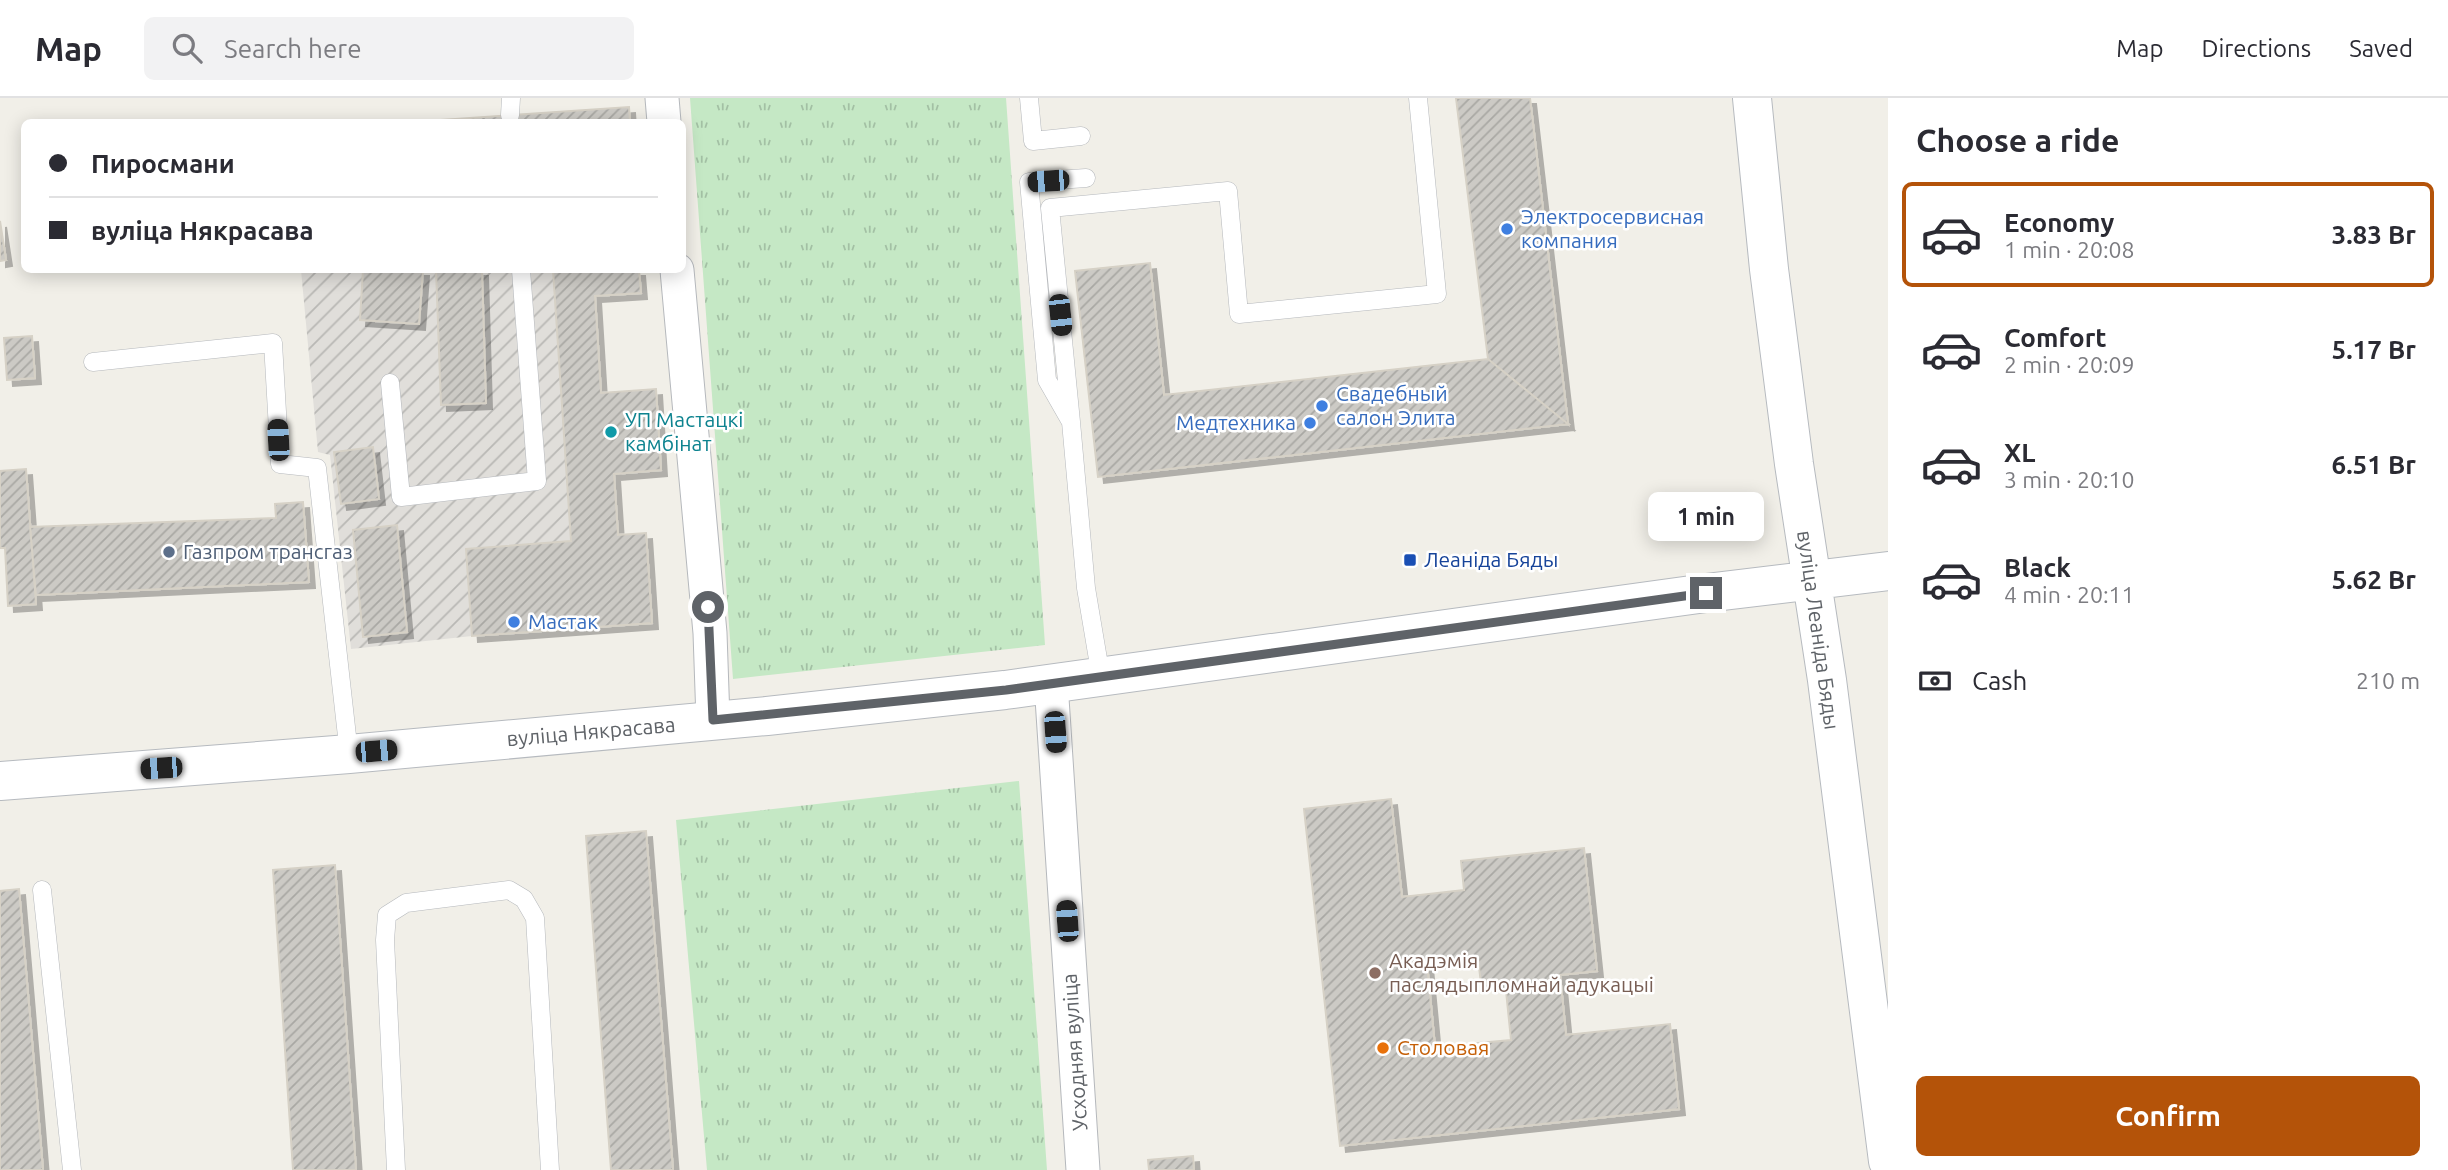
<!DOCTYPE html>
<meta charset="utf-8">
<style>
:root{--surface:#fff;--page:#f2f2f3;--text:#2b2b33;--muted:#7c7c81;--line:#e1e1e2;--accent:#b45309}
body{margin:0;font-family:Ubuntu,sans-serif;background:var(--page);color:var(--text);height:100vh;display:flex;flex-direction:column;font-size:26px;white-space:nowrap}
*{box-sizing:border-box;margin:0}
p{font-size:23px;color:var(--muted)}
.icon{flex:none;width:38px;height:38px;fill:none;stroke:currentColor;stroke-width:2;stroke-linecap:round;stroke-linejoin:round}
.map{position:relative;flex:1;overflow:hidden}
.details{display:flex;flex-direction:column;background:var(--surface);width:560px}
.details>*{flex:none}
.hud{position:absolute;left:21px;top:21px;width:665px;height:154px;border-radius:10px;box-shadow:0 4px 18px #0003;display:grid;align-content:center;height:154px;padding:0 28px;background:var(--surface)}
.end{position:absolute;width:32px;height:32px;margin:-16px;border:9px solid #5f6368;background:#fff;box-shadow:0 0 0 4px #fff}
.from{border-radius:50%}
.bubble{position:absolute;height:49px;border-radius:10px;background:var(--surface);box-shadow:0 4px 18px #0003;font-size:23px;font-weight:700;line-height:49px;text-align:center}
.car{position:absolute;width:21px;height:42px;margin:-21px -10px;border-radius:9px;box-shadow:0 0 5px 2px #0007;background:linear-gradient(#222 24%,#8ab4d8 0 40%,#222 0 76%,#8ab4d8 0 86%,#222 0)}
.hud b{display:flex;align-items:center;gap:24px;height:66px;font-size:26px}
.hud b+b{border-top:2px solid var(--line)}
.hud i{width:18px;height:18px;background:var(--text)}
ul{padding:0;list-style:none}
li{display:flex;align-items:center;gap:21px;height:105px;margin:0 14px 10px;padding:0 14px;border:4px solid transparent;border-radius:10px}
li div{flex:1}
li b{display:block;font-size:26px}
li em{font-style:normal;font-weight:700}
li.on{border-color:var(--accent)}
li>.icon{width:63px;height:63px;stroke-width:1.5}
h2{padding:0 28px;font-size:32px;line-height:84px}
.pay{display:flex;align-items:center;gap:18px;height:77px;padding:0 28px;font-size:26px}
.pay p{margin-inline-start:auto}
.action{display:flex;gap:14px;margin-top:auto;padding:14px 28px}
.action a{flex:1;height:80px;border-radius:10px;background:var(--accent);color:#fff;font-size:28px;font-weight:700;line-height:80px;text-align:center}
header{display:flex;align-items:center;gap:42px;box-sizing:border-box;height:98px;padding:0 35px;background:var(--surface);border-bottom:2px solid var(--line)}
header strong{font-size:33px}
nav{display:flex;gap:38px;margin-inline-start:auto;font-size:24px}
.search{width:490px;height:63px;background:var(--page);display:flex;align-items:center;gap:18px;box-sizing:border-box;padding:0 24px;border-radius:10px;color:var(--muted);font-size:26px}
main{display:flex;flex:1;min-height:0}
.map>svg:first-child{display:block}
.industrial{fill:url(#industrial-furrows)}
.park{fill:url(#park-tufts)}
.building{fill:url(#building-hatch);stroke:#d6d1c6;stroke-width:2;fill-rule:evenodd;filter:url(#shadow)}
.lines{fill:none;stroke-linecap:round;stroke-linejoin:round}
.service-casing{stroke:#b5b8bc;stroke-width:19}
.minor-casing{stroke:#b5b8bc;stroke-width:35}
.secondary-casing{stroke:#b6babf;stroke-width:40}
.service{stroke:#fff;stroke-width:18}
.minor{stroke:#fff;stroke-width:33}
.secondary{stroke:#fff;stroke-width:38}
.route{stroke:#5f6368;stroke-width:9}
.shop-dot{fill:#3f7fe0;stroke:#fff;stroke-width:2.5}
.culture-dot{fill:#0f9aa8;stroke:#fff;stroke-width:2.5}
.service-dot{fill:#5c6f8a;stroke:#fff;stroke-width:2.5}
.transit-dot{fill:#1a4fb4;stroke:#fff;stroke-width:2.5}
.education-dot{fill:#8d6e63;stroke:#fff;stroke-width:2.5}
.food-dot{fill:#e8710a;stroke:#fff;stroke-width:2.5}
.labels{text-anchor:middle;stroke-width:5;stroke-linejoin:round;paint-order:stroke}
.shop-label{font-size:21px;fill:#366cbe;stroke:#fff;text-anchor:start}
.culture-label{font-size:21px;fill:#0d838f;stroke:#fff;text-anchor:start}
.service-label{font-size:21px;fill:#4e5e75;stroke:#fff;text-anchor:start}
.transit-label{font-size:21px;fill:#164399;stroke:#fff;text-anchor:start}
.street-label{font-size:21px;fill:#5f6368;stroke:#fff}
.education-label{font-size:21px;fill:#785e54;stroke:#fff;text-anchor:start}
.food-label{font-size:21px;fill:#c56008;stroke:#fff;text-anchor:start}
</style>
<header>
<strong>Map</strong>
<div class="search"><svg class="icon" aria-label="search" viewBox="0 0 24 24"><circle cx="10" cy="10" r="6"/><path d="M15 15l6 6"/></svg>Search here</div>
<nav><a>Map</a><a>Directions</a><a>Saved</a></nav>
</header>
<main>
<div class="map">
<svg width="1888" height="1072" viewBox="0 0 1888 1072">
<defs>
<pattern id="industrial-furrows" width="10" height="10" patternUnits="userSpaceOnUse" patternTransform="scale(1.75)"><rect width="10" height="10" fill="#e0deda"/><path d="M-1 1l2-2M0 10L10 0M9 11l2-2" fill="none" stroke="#b9b8b5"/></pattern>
<pattern id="park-tufts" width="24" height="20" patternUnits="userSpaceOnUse" patternTransform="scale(1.75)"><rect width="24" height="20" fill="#c5e8c5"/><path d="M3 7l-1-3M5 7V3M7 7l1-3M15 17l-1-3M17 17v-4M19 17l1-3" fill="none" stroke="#a3c0a4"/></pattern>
<pattern id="building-hatch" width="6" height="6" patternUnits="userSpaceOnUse" patternTransform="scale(1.75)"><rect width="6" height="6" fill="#cccac5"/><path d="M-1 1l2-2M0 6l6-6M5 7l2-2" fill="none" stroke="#a9a8a4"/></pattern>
<filter id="shadow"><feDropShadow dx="6" dy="6" stdDeviation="0" flood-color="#0004"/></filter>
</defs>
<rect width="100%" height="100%" fill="#f1efe8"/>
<path class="industrial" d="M 301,172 L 639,172 L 641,195 L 595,199 L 601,295 L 656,291 L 661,372 L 614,377 L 618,437 L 646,435 L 652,525 L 472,538 L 351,551 L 330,357 L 318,354 Z"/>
<path class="park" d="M 690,0 L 1006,0 L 1045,547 L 733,581 Z
M 1019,683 L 1047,1072 L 707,1072 L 676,722 Z"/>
<path class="building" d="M 1456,0 L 1530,0 L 1568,326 L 1488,261 Z
M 629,9 L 630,24 L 411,24 Z
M 0,123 L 6,162 L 0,163 Z
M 1150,165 L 1164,297 L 1488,261 L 1568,326 L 1098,379 L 1075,173 Z
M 363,172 L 423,172 L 419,226 L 360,222 Z
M 436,172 L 482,172 L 486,305 L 441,307 Z
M 553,172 L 639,172 L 641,195 L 595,198 L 601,295 L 656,291 L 661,372 L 614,376 L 618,437 L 646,435 L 652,525 L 472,538 L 466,451 L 571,443 Z
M 32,238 L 35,280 L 7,282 L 4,240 Z
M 373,349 L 379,401 L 341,406 L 334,354 Z
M 26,371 L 36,506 L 8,508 L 5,450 L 0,450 L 0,373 Z
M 303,404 L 309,484 L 36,497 L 30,429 L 276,420 L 275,406 Z
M 397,427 L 407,534 L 363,539 L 353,432 Z
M 1391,701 L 1402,799 L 1464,792 L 1461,763 L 1584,750 L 1597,873 L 1560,877 L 1566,937 L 1670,926 L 1679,1011 L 1340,1048 L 1304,711 ZM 1478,860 L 1481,886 L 1505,883 L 1511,942 L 1435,949 L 1427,865 Z
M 646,733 L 673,1072 L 611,1072 L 586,738 Z
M 335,767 L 356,1072 L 293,1072 L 273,772 Z
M 19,791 L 36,989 L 43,1072 L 0,1072 L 0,793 Z
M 1193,1058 L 1194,1072 L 1149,1072 L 1148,1062 Z"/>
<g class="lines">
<defs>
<path id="service" d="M 1029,0 L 1033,43 L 1081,38
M 510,17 L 511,0
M 1086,80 L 1029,84 L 1047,282 L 1071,324 L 1086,490 L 1101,579
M 93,264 L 273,245 L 280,366 L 317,370 L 349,656
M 390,285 L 401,399 L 537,383 L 521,172
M 1071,324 L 1050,110 L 1228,93 L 1239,216 L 1437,196 L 1418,0
M 42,792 L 72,1072
M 396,1072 L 385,842 L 387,817 L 406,805 L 509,792 L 524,801 L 535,820 L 550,1072"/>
<path id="minor" d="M 662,0 L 664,24
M 677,172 L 710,535 L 713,622
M 1051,585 L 1083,1072"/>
<path id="secondary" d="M 1752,0 L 1769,171 L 1794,366 L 1827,582 L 1888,1063
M 0,683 L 349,656 L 767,618 L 1005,592 L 1706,495 L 1888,473"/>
</defs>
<use href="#service" class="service-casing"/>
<use href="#minor" class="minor-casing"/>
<use href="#secondary" class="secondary-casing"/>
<use href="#service" class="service"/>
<use href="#minor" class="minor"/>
<use href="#secondary" class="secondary"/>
</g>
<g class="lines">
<path class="route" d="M 708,509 L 713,622 L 1006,592 L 1706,495"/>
</g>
<g class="shop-dot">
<circle cx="1507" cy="131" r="7"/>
<circle cx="1322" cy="308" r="7"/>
<circle cx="1310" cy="325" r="7"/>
<circle cx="514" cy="524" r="7"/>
</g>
<circle class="culture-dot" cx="611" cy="334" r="7"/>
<circle class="service-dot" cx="169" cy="454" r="7"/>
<rect class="transit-dot" x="1403" y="455" width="14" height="14" rx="3.5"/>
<circle class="education-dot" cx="1375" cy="875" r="7"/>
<circle class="food-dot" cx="1383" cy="950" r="7"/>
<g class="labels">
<g class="shop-label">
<text x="1521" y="126">Электросервисная<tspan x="1521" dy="24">компания</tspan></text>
<text x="1336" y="303">Свадебный<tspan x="1336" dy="24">салон Элита</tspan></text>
<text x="1296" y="332" text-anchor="end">Медтехника</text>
<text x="528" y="531">Мастак</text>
</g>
<g class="culture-label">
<text x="625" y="329">УП Мастацкі<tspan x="625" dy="24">камбінат</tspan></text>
</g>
<g class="service-label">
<text x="183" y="461">Газпром трансгаз</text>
</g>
<g class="transit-label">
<text x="1424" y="469">Леаніда Бяды</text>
</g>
<g class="street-label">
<text transform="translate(1818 532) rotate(82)" y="7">вуліца Леаніда Бяды</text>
<text transform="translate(591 634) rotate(-5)" y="7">вуліца Някрасава</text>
<text transform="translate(1075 954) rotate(-94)" y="7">Усходняя вуліца</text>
</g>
<g class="education-label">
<text x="1389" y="870">Акадэмія<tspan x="1389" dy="24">паслядыпломнай адукацыі</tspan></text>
</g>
<g class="food-label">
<text x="1397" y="957">Столовая</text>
</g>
</g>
</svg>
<i class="end from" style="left:708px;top:509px"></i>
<i class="end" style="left:1706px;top:495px"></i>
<div class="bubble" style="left:1648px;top:394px;width:116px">1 min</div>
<i class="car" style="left:1048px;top:83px;rotate:266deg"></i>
<i class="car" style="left:1060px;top:217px;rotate:174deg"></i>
<i class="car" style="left:278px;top:342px;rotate:357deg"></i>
<i class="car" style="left:1055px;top:634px;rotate:176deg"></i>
<i class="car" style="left:376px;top:653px;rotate:85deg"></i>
<i class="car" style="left:161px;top:670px;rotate:266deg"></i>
<i class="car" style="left:1067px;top:823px;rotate:356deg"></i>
<div class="hud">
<b><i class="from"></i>Пиросмани</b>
<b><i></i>вуліца Някрасава</b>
</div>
</div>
<section class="details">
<h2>Choose a ride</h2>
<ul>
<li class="on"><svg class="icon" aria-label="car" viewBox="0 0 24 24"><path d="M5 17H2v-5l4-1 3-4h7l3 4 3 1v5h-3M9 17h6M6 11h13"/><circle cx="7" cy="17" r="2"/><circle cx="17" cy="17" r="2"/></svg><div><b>Economy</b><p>1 min · 20:08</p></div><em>3.83 Br</em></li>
<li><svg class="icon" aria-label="car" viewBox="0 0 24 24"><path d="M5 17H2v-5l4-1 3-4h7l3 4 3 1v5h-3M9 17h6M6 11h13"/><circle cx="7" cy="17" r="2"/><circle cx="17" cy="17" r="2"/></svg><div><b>Comfort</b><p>2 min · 20:09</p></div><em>5.17 Br</em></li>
<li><svg class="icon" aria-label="car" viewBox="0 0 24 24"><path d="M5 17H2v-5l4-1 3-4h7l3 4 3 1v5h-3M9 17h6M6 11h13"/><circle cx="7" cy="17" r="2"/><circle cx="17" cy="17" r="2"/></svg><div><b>XL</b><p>3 min · 20:10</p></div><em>6.51 Br</em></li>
<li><svg class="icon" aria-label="car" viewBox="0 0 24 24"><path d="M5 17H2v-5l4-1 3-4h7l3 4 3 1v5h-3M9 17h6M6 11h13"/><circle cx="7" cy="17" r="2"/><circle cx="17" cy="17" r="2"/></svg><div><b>Black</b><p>4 min · 20:11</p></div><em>5.62 Br</em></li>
</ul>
<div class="pay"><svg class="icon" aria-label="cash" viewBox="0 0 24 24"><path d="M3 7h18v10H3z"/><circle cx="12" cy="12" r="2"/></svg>Cash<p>210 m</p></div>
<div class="action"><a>Confirm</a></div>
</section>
</main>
